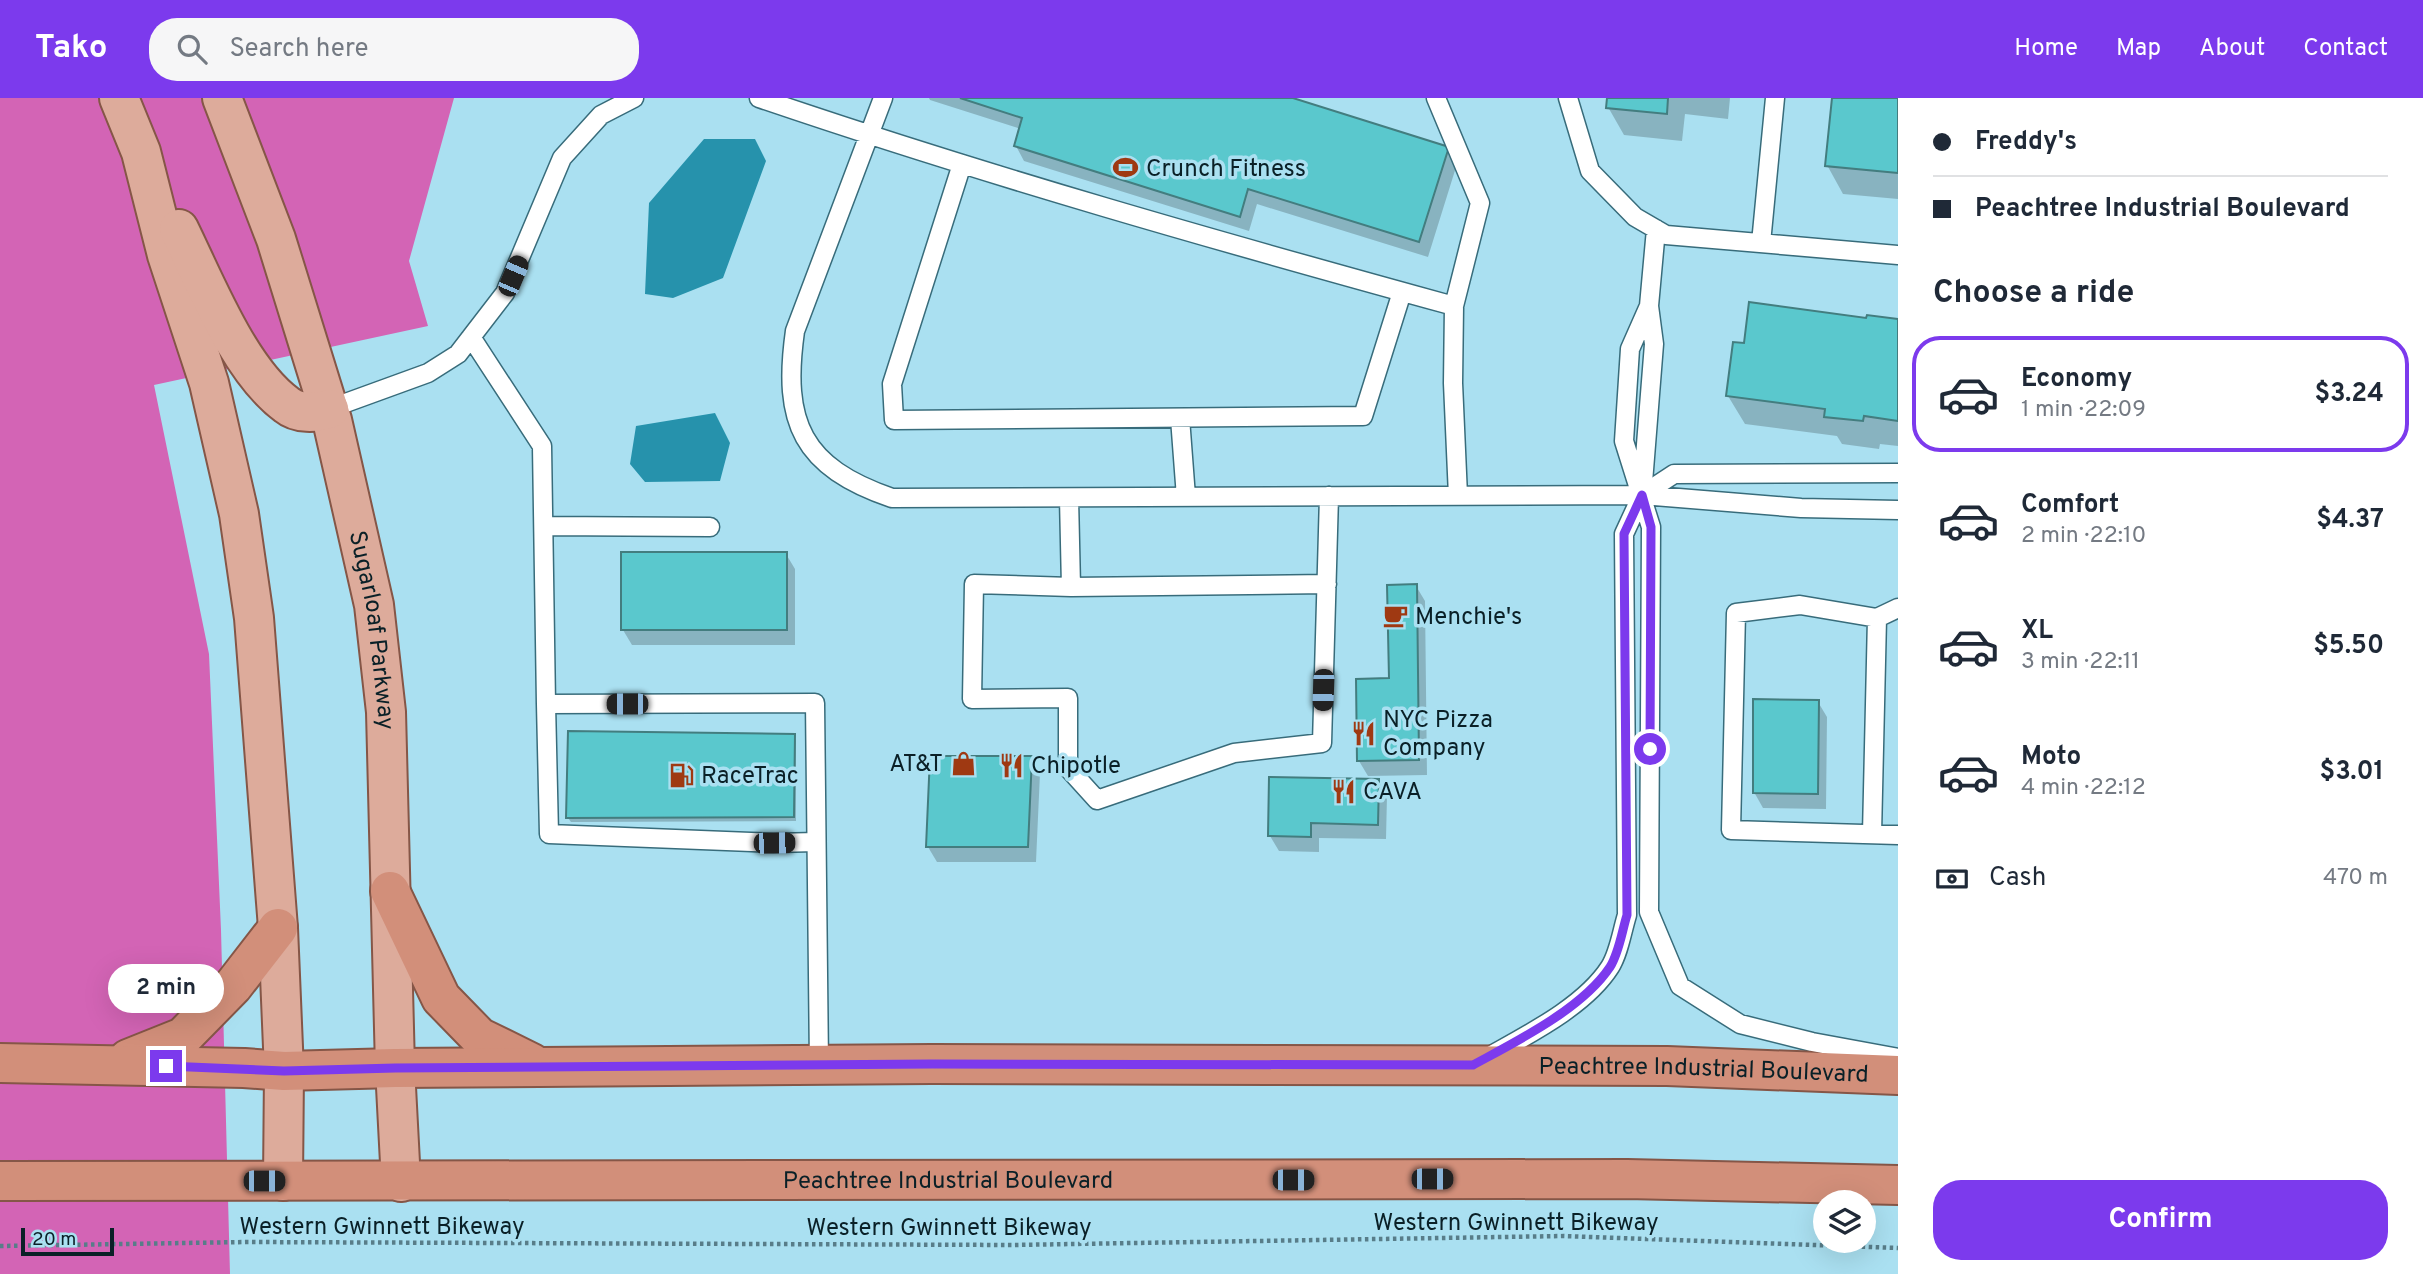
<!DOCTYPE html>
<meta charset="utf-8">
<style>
:root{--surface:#fff;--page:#f6f6f7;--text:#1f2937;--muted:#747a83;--line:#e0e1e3;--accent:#7c3aed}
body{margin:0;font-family:Overpass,sans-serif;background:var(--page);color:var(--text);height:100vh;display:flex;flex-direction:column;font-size:26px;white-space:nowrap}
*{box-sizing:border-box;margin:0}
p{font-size:23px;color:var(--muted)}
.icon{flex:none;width:38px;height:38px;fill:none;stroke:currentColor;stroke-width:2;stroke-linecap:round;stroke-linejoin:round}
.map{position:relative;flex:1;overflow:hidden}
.sheet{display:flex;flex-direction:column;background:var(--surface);width:525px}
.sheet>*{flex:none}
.top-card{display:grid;align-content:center;height:154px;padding:0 35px;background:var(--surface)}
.tools{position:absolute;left:1813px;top:1092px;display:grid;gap:14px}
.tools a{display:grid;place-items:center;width:63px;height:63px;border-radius:50%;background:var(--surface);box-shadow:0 7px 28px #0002;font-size:35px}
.scale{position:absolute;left:21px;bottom:18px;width:93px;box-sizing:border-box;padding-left:7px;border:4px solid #0a2027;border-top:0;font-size:19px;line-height:24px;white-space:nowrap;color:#0a2027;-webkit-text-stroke:5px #aae0f1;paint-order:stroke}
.end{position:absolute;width:32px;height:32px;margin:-16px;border:9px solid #7c3aed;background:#fff;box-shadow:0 0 0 4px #fff}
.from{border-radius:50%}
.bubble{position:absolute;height:49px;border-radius:24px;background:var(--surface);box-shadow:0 7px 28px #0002;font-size:23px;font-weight:700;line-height:49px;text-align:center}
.car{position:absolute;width:21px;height:42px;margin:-21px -10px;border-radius:9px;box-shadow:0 0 5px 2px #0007;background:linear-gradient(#222 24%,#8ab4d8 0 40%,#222 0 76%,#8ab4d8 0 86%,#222 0)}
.top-card b{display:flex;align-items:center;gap:24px;height:66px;font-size:26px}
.top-card b+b{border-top:2px solid var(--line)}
.top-card i{width:18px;height:18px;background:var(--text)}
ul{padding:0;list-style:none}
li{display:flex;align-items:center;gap:21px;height:116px;margin:0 14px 10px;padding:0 21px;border:4px solid transparent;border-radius:28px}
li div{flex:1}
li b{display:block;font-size:26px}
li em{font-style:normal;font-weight:700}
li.current{border-color:var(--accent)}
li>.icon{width:63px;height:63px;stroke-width:1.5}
h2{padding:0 35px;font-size:32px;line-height:84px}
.pay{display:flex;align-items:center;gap:18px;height:77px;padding:0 35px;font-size:26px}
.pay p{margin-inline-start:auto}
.action{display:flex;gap:14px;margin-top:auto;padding:14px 35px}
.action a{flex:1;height:80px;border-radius:28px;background:var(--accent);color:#fff;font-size:28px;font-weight:700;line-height:80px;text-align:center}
header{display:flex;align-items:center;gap:42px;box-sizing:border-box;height:98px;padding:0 35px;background:var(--accent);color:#fff}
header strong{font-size:33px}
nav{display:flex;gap:38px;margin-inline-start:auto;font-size:24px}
.search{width:490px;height:63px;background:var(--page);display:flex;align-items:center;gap:18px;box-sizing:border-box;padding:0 24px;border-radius:28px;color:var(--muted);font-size:26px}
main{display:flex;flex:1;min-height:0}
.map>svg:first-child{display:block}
.forest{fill:#d364b5}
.water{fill:#2692ac}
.shadow{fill:#0003}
.building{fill:#5ac8cd;stroke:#437d7f;stroke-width:2}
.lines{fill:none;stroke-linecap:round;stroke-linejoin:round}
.service-casing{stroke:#386c7b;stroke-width:21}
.primary-casing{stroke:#855647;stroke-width:42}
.trunk-casing{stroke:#855647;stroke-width:42}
.path{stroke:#587d89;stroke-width:4.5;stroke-dasharray:3.5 3.5;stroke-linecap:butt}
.service{stroke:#fff;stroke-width:18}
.primary{stroke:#ddab9b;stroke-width:38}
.trunk{stroke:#d28f7a;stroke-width:38}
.route{stroke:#7c3aed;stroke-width:9}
.labels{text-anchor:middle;stroke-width:7;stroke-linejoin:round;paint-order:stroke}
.poi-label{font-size:24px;fill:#0a2027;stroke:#aae0f1;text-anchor:start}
.street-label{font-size:24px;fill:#0a2027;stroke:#aae0f1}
</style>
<header>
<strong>Tako</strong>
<div class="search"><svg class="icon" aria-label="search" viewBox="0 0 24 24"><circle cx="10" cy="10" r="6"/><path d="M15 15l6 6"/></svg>Search here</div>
<nav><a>Home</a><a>Map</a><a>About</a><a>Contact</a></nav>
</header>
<main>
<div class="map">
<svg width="1898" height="1176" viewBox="0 0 1898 1176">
<rect width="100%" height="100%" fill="#aae0f1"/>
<path class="forest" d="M 0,0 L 454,0 L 409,163 L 428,228 L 154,287 L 209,556 L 221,832 L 230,1176 L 0,1176 Z"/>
<path class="water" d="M 704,41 L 755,41 L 766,63 L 723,180 L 673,200 L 645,196 L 649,105 Z
M 715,315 L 730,345 L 720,383 L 645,384 L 630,366 L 636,328 Z"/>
<path class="shadow" d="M 929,0 L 1295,0 L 1294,2 L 1448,50 L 1457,66 L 1428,159 L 1257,106 L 1249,133 L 1024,63 L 1016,48 L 1021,31 L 930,2 Z
M 1608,0 L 1730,0 L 1728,21 L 1685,16 L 1682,43 L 1624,37 L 1608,9 Z
M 1834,0 L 1898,0 L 1898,101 L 1843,96 L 1827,67 Z
M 1898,224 L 1898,348 L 1880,346 L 1879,351 L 1842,346 L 1837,338 L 1745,326 L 1728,298 L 1745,247 Z
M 786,456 L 795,471 L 795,547 L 632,547 L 623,532 Z
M 1416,488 L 1425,503 L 1427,677 L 1368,678 L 1359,663 L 1391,582 Z
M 1818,604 L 1827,619 L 1826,711 L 1763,710 L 1754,694 Z
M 794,638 L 796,643 L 796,723 L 571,724 L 568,720 Z
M 1031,660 L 1040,675 L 1036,764 L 937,764 L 928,749 Z
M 1378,682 L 1387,698 L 1386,741 L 1319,740 L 1319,754 L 1279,753 L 1270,738 Z"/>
<path class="building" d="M 960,0 L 1293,0 L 1449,49 L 1419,144 L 1248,91 L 1240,119 L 1014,48 L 1022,20 Z
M 1607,0 L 1668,0 L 1667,16 L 1606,10 Z
M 1832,0 L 1898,0 L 1898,75 L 1825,68 Z
M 1749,204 L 1866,220 L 1867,217 L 1898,221 L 1898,323 L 1864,318 L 1863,323 L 1824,319 L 1825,311 L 1726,298 L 1733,244 L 1744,245 Z
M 621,454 L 787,454 L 787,532 L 621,532 Z
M 1417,486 L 1419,662 L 1357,663 L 1356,581 L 1389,580 L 1387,487 Z
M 1753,601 L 1819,602 L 1818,696 L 1753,695 Z
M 568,633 L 795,636 L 794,719 L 566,720 Z
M 930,658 L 1032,658 L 1028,749 L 926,749 Z
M 1269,679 L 1379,681 L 1378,727 L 1311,725 L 1311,739 L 1268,738 Z"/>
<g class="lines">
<defs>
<path id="service" d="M 759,0 C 988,78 1221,144 1454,208 L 1453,285 L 1458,398
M 883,0 L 795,233 C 782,325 802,369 892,400 L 1642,397 L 1801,410 L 1898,412
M 1436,0 L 1480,105 L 1454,208
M 1568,0 L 1590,73 L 1635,119 L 1666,137 L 1898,157
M 962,66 L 892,286 L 894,322 L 1363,318 L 1402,194
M 1761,145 L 1775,0
M 1649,208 L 1630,251 L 1624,343 L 1651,429 L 1649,814 L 1680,888 L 1740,926 L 1812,944 L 1898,960
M 471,239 L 542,348 L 546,606 L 815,605 L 819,967
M 329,311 L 428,275 L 458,256 L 505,195 L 562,60 L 601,17 L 634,0
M 1180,320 L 1186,399
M 1642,397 L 1674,376 L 1898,375
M 1069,400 L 1071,489 L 974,486 L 972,601 L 1068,600 L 1068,670 L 1097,702 L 1234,655 L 1322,645 L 1329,398
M 544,428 L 710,429
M 1071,489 L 1327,486
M 1898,510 L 1877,520 L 1800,507 L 1736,515 L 1731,732 L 1898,737
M 546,606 L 549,736 L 774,745 L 816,744
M 1872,736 L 1877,520
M 1488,959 C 1529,936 1585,908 1610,869 C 1619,855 1622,833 1627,817 L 1624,436 L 1642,397 L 1654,246 L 1649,208 L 1656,131"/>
<g id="primary">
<path d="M 119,0 L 141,54 L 167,157 L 209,285 L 239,416 L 254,520 L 278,830 L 284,973 L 283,1083"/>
<path id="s1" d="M 222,0 L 276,141 L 332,322 L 374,507 L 386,614 L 395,970 L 401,1084"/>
<path d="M 179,131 C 205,184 239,272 287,307 C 298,316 315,315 329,311"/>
</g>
<g id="trunk">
<path d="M 390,793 L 441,900 L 479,939 L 532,965"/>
<path d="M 128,961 L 183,939 L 233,888 L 278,830"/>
<path id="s2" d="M 0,965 L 244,970 L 284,973 L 395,970 L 932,966 L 1667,968 L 1898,977"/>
<path id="s3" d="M 0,1083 L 1627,1081 L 1898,1087"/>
</g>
</defs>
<use href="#service" class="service-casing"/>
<use href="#primary" class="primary-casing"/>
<use href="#trunk" class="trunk-casing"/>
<path class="path" d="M 0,1148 L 246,1144 L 1012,1147 L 1563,1138 L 1898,1150"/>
<use href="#service" class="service"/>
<use href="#primary" class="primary"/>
<use href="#trunk" class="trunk"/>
</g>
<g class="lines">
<path class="route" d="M 166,968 L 284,973 L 395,970 L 932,966 L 1473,967 C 1517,943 1582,911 1610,869 C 1619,855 1622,833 1627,817 L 1624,436 L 1642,397 L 1651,429 L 1650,651"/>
</g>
<defs>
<symbol id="stadium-bare" viewBox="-9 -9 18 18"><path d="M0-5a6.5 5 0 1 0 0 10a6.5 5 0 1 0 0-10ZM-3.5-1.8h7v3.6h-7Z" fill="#9f3912" stroke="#aae0f1" stroke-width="2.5" paint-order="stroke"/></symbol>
<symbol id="cafe-bare" viewBox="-9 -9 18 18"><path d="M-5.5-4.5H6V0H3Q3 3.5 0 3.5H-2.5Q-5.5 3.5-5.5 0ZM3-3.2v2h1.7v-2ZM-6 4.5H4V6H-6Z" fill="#9f3912" stroke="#aae0f1" stroke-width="2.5" paint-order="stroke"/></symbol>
<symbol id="restaurant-bare" viewBox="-9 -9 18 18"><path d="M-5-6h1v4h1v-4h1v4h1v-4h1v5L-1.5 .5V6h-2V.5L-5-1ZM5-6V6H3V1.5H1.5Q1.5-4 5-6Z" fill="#9f3912" stroke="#aae0f1" stroke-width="2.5" paint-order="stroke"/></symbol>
<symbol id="shop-bare" viewBox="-9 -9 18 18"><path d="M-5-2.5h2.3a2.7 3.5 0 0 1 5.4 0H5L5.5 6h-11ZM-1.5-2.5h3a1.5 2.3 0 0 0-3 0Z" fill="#9f3912" stroke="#aae0f1" stroke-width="2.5" paint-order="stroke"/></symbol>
<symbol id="fuel-bare" viewBox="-9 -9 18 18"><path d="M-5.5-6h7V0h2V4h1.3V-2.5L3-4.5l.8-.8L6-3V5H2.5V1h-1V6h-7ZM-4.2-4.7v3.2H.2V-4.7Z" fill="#9f3912" stroke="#aae0f1" stroke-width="2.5" paint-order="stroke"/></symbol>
</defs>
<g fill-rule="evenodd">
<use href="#stadium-bare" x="1108" y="52" width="35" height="35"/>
<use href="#cafe-bare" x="1378" y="500" width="35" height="35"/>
<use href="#restaurant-bare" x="1346" y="618" width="35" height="35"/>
<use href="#shop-bare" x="946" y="648" width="35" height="35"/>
<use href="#restaurant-bare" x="994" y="650" width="35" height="35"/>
<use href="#fuel-bare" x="664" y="660" width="35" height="35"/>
<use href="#restaurant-bare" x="1326" y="676" width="35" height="35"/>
</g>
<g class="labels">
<g class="poi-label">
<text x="1146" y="78">Crunch Fitness</text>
<text x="1415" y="526">Menchie's</text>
<text x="1383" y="629">NYC Pizza<tspan x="1383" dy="28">Company</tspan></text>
<text x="943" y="673" text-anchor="end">AT&amp;T</text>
<text x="1031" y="675">Chipotle</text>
<text x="701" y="685">RaceTrac</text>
<text x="1363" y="701">CAVA</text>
</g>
<g class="street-label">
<text dy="8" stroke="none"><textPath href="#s1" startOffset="555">Sugarloaf Parkway</textPath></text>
<text dy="8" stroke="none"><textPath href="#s2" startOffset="1704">Peachtree Industrial Boulevard</textPath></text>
<text dy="8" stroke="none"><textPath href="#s3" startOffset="948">Peachtree Industrial Boulevard</textPath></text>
<text x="1516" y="1132">Western Gwinnett Bikeway</text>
<text x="382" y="1136">Western Gwinnett Bikeway</text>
<text x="949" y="1137">Western Gwinnett Bikeway</text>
</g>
</g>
</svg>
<div class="tools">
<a><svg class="icon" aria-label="layers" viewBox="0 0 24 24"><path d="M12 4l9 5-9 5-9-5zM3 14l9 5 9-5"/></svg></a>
</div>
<div class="scale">20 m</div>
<i class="end from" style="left:1650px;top:651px"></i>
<i class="end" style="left:166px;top:968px"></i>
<div class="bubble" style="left:108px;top:866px;width:116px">2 min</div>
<i class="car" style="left:513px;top:178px;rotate:23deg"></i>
<i class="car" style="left:1323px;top:592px;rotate:182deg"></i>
<i class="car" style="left:627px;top:606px;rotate:270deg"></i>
<i class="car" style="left:774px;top:745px;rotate:89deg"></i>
<i class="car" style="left:1432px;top:1081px;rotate:90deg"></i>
<i class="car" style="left:1293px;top:1082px;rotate:90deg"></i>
<i class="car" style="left:264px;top:1083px;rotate:90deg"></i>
</div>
<section class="sheet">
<div class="top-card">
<b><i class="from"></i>Freddy's</b>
<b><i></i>Peachtree Industrial Boulevard</b>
</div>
<h2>Choose a ride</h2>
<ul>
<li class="current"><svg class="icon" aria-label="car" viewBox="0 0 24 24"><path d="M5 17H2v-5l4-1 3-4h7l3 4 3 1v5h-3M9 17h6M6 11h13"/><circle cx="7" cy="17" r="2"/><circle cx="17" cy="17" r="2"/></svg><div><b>Economy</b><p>1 min · 22:09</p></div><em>$3.24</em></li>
<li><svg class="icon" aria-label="car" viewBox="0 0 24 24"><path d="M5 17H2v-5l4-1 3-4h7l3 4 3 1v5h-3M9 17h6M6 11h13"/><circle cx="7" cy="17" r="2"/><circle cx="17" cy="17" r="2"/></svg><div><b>Comfort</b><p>2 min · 22:10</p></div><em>$4.37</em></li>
<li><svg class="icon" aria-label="car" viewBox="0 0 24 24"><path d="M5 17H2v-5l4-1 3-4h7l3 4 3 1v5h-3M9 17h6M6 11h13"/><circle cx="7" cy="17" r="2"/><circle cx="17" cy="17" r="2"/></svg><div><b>XL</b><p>3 min · 22:11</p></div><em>$5.50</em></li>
<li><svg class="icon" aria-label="car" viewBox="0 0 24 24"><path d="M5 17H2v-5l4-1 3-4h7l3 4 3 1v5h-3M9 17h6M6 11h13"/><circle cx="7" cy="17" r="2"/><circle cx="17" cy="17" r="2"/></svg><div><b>Moto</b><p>4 min · 22:12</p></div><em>$3.01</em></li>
</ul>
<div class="pay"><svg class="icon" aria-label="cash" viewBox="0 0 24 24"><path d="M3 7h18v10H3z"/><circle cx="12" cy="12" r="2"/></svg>Cash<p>470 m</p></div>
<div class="action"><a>Confirm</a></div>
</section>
</main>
